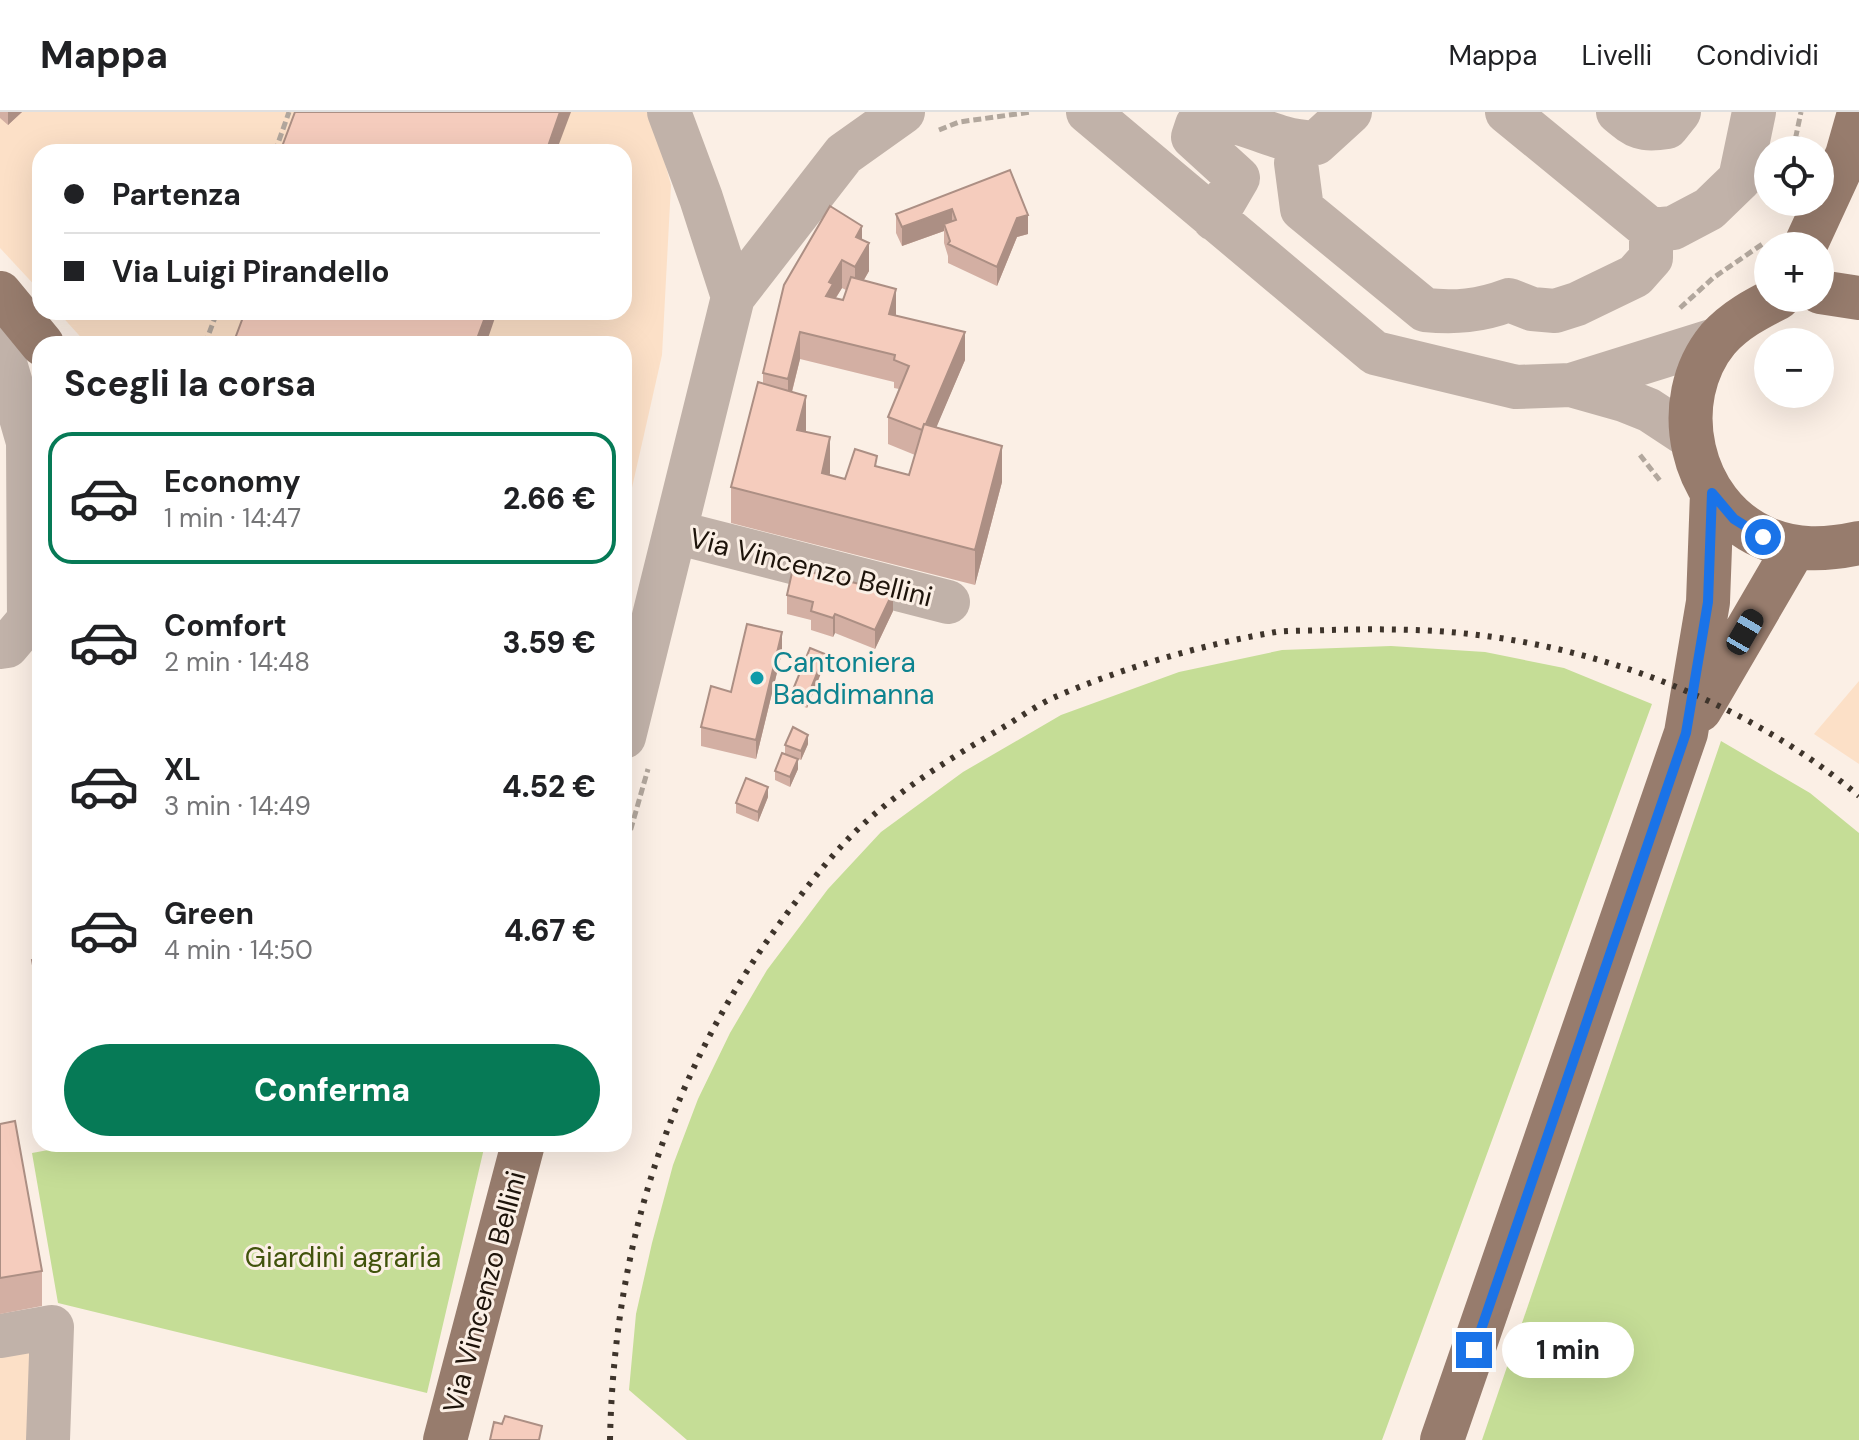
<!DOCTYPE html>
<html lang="it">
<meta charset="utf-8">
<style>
:root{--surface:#fff;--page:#f2f2f2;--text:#202124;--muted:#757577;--line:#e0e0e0;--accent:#067a56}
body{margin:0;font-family:"DM Sans",sans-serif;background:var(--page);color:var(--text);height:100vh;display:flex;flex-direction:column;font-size:30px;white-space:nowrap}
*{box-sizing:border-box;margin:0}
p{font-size:26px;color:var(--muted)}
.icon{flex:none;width:44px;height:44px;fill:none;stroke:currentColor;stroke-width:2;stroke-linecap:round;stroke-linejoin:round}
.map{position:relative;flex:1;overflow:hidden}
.sheet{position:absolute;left:32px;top:224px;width:600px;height:816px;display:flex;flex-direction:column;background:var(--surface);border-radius:24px;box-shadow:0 8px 32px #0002}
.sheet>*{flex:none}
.banner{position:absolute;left:32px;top:32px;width:600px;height:176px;border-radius:24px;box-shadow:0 8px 32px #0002;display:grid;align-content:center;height:176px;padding:0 32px;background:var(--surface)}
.buttons{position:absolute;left:1754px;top:24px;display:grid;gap:16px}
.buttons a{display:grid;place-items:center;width:80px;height:80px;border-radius:50%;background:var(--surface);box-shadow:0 8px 32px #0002;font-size:40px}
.end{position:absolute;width:36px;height:36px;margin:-18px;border:10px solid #1a73e8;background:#fff;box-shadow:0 0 0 4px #fff}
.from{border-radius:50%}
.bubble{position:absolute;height:56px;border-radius:28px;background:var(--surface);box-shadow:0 8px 32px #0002;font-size:26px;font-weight:800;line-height:56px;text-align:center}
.car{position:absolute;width:24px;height:48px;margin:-24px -12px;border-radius:10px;box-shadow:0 0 6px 2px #0007;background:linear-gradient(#222 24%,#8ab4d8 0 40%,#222 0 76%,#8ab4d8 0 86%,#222 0)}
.banner b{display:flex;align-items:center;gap:28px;height:76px;font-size:30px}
.banner b+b{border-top:2px solid var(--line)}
.banner i{width:20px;height:20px;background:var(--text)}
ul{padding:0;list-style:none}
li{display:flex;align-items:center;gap:24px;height:132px;margin:0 16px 12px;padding:0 16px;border:4px solid transparent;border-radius:24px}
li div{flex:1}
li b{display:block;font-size:30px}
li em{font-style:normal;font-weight:800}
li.selected{border-color:var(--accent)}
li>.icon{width:72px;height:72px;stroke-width:1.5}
h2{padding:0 32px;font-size:36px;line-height:96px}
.button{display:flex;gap:16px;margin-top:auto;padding:16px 32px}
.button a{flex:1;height:92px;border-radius:48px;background:var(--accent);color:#fff;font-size:32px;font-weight:800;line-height:92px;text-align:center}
header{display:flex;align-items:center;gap:48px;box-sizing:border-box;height:112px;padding:0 40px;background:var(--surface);border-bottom:2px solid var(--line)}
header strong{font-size:38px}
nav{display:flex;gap:44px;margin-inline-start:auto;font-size:28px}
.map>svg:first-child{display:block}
.built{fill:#fce0c7}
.green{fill:#c5dd96}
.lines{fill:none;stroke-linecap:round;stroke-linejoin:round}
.path{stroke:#b2a79d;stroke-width:5;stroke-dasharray:8 4;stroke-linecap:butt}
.minor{stroke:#c1b2a9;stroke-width:44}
.major{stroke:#977c6d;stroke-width:44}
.rail{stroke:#3e342b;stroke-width:6;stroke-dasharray:4 8;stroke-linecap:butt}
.wall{fill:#d3afa3;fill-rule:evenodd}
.shaded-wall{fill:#ac8f84}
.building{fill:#f5ccbd;stroke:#ac8f84;stroke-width:2}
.route{stroke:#1a73e8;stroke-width:10}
.culture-dot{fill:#0f9aa8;stroke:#fbefe5;stroke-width:3}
.labels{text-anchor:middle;stroke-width:6;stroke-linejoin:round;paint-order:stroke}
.street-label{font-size:28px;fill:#1e140b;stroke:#fbefe5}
.culture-label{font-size:28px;fill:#0d838f;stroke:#fbefe5;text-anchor:start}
.park-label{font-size:28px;fill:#41530c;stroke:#fbefe5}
</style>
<header>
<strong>Mappa</strong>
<nav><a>Mappa</a><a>Livelli</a><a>Condividi</a></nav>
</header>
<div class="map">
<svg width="1859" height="1328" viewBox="0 0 1859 1328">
<rect width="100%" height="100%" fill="#fbefe5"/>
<path class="built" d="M 0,0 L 651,0 L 671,73 L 662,243 L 624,411 L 624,232 L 87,232 L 58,200 L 624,200 L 624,40 L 40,40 L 40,179 L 0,136 Z
M 1859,569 L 1859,652 L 1814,622 Z
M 39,1239 L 34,1328 L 0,1328 L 0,1245 Z"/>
<path class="green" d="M 1391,534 L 1485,540 L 1564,556 L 1652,592 L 1382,1328 L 687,1328 L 629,1278 L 636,1202 L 652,1131 L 673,1053 L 698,987 L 730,921 L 767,858 L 828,777 L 881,720 L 963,660 L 1061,603 L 1179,560 L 1282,538 Z
M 1721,629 L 1810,681 L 1859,721 L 1859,1328 L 1482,1328 Z
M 81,1032 L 485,1032 L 427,1281 L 58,1191 L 32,1041 Z"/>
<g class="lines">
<path class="path" d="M 939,18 L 959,10 L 1031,0
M 1796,26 L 1810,31
M 1793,38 L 1801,0
M 275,40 L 289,0
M 1680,196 L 1713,166 L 1764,131
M 205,232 L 217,200
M 1640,343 L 1661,370
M 624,741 L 648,657"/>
<path class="minor" d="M 669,0 L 701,86 L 733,185
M 1088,0 L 1375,241 L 1516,275 L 1571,273 L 1718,227
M 1507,0 L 1651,118 L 1673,116 L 1709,97 L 1740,67 L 1754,0
M 1618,0 C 1637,16 1642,19 1667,15 L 1679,0
M 1296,51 L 1302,97 L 1425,198 C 1455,201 1480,199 1509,188 L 1532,197 L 1555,199 L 1577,192 L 1635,164 L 1651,146 L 1651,118
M 1214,107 L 1238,66 L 1193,25 L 1197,13 C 1229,0 1253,18 1284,26 C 1294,29 1305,30 1316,31 L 1350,0
M 0,234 L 28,330 L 29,508 L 7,534 L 0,535
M 1571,273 L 1624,288 L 1649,298 L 1690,325
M 675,420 L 948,490
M 624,625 L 733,185 L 844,42 L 903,0
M 0,1224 L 52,1215 L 48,1328"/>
<path class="major" d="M 1805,134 L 1847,43 L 1859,1
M 1820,180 L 1859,186
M 0,181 L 42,232
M 1778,186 C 1756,197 1735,208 1718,227 C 1667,289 1690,392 1763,425 C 1794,440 1827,438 1859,431
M 1700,598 L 1795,435
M 445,1328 L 523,1032
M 1442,1328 L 1686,621 L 1708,490 L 1712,381"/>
<path class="rail" d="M 610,1328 C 614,1132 670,957 788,800 C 813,767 839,733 870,706 C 910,671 956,643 1002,616 C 1019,606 1037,593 1055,585 C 1122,556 1204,532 1276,520 C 1294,518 1312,519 1329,518 C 1365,517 1400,517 1436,519 C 1587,529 1742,586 1859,684"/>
</g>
<path class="wall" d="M 0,0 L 22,0 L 8,13 L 0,6 Z
M 1010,58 L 1028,122 L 1017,125 L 997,174 L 948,151 L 948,144 L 944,131 L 944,119 L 902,134 L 896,121 L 896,102 Z
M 862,128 L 869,159 L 864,168 L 896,204 L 965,248 L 936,315 L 1002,370 L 975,473 L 731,411 L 731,375 L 763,272 L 763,261 L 784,173 ZM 842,176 L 846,178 L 843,188 L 836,186 ZM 800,247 L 894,270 L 894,276 L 899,277 L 888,305 L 888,332 L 915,343 L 909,363 L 877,354 L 845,367 L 830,363 L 806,320 L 792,280 Z
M 787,483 L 893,499 L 875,537 L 835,521 L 833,525 L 811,518 L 811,508 L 787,502 Z
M 782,540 L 756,647 L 701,634 L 701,615 L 731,580 Z
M 825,551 L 807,596 L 792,590 L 792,580 Z
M 808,632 L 801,648 L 798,647 L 798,657 L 790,675 L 775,668 L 775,659 L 785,642 L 785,633 Z
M 768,685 L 758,710 L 736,701 L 736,691 Z
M 40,846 L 40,919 L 32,876 L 32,848 Z
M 0,1012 L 42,1159 L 42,1194 L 0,1202 Z"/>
<path class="shaded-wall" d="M 8,0 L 22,0 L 8,13 Z
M 560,0 L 571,0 L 556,40 L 546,40 Z
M 952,97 L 952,116 L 944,112 L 944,119 L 902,134 L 902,115 Z
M 1028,103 L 1028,122 L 1017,125 L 997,174 L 997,155 L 1017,106 Z
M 862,114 L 862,141 L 856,125 Z
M 869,131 L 869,159 L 855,183 L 855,155 Z
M 842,148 L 842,176 L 833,190 L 826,184 L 829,170 Z
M 896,177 L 896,204 L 889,202 Z
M 487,200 L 497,200 L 486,232 L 475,232 Z
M 800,220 L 800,247 L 788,295 L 788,267 Z
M 965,220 L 965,248 L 923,347 L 923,319 Z
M 806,284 L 806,319 L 797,353 L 797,318 Z
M 830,325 L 830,361 L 822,396 L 822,361 Z
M 1002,334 L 1002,370 L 975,473 L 975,438 Z
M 893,480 L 893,499 L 875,537 L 875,518 Z
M 835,502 L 835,521 L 833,525 L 833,506 Z
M 782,520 L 782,540 L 756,647 L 756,628 Z
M 825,542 L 825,551 L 807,596 L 807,586 Z
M 808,623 L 808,632 L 801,648 L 801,639 Z
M 798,647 L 798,657 L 790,675 L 790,665 Z
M 768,675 L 768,685 L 758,710 L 758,700 Z"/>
<path class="building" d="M 295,0 L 560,0 L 546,40 L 280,40 Z
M 1010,58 L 1028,103 L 1017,106 L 997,155 L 948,132 L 950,129 L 944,112 L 956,108 L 952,97 L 902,115 L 896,102 Z
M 830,94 L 862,114 L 856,125 L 869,131 L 855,155 L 842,148 L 829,170 L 833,172 L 826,184 L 843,188 L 851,165 L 896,177 L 889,202 L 965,220 L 926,312 L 924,312 L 922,318 L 888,305 L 909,254 L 894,248 L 895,243 L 800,220 L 788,267 L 763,261 L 784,173 Z
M 245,200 L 487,200 L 475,232 L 233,232 Z
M 758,270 L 806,284 L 797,318 L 830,325 L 822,361 L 845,367 L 855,337 L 877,344 L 875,354 L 909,363 L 924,312 L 1002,334 L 975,438 L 731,375 Z
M 793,456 L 893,480 L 875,518 L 835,502 L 833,506 L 811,499 L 813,490 L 787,483 Z
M 747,512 L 782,520 L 756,628 L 701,615 L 711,574 L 731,580 Z
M 810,536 L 825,542 L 807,586 L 792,580 Z
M 793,615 L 808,623 L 801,639 L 785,633 Z
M 782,641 L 798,647 L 790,665 L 775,659 Z
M 746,666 L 768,675 L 758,700 L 736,691 Z
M 40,846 L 40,891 L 32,848 Z
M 15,1009 L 42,1159 L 0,1166 L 0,1012 Z
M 505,1304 L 542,1314 L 539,1328 L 490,1328 L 494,1310 L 502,1312 Z"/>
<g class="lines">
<path class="route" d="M 1474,1238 L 1686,621 L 1708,490 L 1712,381 L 1734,407 L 1763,425"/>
</g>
<circle class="culture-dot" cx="757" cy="566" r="8"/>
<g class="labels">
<g class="street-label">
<text transform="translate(811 455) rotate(14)" y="10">Via Vincenzo Bellini</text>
<text transform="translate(484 1180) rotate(-75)" y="10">Via Vincenzo Bellini</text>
</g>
<g class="culture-label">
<text x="773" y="560">Cantoniera<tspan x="773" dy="32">Baddimanna</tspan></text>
</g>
<g class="park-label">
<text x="343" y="1155">Giardini agraria</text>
</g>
</g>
</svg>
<div class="buttons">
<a><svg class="icon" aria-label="locate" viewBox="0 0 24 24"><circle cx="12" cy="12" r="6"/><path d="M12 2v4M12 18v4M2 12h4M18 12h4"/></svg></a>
<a>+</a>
<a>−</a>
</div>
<i class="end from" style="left:1763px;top:425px"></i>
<i class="end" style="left:1474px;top:1238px"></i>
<div class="bubble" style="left:1502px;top:1210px;width:132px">1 min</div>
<i class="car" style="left:1745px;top:520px;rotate:30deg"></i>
<div class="banner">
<b><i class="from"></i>Partenza</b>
<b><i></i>Via Luigi Pirandello</b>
</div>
<section class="sheet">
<h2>Scegli la corsa</h2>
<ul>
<li class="selected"><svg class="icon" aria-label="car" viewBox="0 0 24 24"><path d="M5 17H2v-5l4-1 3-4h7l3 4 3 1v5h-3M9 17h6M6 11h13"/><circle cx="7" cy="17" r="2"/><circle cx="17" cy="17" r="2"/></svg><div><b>Economy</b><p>1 min · 14:47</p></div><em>2.66 €</em></li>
<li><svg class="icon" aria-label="car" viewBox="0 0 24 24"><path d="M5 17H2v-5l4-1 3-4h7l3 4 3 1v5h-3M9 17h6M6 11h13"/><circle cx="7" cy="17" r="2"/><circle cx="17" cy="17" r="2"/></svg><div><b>Comfort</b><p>2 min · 14:48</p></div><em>3.59 €</em></li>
<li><svg class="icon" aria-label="car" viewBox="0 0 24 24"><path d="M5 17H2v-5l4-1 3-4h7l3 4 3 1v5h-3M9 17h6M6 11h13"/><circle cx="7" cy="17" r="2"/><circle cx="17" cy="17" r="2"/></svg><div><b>XL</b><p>3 min · 14:49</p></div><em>4.52 €</em></li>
<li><svg class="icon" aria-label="car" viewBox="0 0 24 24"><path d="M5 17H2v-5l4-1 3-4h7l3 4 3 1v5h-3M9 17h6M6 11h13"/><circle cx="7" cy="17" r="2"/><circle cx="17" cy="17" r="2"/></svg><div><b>Green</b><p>4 min · 14:50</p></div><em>4.67 €</em></li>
</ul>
<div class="button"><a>Conferma</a></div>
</section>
</div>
